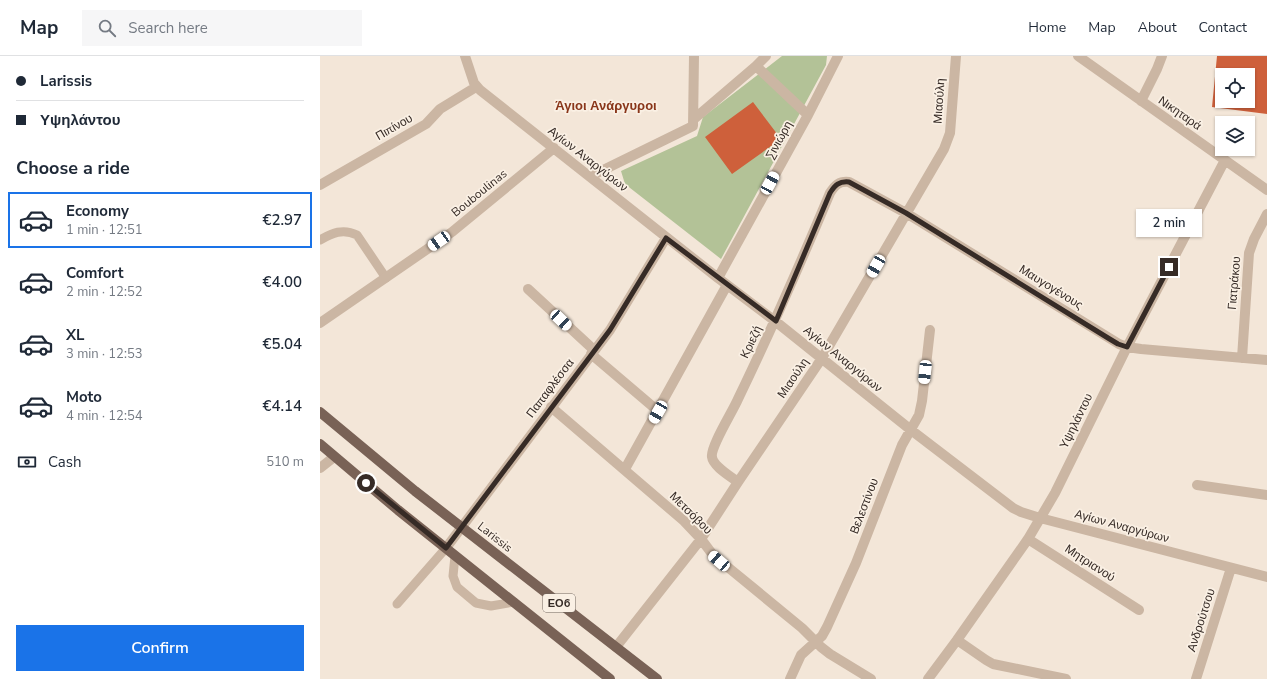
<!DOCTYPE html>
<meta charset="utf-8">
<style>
:root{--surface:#fff;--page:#f6f6f7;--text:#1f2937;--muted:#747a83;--line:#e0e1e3;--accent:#1a73e8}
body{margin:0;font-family:"Nunito Sans",sans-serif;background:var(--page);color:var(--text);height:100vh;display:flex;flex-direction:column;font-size:15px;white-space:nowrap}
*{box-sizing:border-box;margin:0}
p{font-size:13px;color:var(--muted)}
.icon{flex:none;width:22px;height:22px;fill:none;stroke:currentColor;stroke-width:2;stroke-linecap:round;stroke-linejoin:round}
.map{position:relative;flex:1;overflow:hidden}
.panel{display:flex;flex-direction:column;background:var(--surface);width:320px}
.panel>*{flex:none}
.banner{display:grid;align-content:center;height:88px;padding:0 16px;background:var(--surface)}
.tools{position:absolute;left:895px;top:12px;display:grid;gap:8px}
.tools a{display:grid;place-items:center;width:40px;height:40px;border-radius:0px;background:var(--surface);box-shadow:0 1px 3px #0004;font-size:20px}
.end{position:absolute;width:18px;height:18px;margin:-9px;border:5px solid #362b26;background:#fff;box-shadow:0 0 0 2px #fff}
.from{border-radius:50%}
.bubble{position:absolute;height:28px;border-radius:0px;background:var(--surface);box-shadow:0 1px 3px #0004;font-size:13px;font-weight:600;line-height:28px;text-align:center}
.car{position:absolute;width:12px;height:24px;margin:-12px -6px;border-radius:5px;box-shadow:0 0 3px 1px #0007;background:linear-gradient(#fff 24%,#345 0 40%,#fff 0 76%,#345 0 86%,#fff 0)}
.banner b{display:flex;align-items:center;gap:14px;height:38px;font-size:15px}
.banner b+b{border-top:1px solid var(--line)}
.banner i{width:10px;height:10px;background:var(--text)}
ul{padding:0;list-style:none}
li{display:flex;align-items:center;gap:12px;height:56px;margin:0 8px 6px;padding:0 8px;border:2px solid transparent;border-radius:0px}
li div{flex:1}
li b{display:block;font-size:15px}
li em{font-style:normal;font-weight:600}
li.active{border-color:var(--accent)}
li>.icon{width:36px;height:36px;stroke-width:1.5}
h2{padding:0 16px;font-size:18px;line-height:48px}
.pay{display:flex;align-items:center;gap:10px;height:44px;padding:0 16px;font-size:15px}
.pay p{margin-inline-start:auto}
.primary-button{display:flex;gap:8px;margin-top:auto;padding:8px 16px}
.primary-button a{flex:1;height:46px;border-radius:0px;background:var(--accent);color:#fff;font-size:16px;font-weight:600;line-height:46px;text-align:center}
header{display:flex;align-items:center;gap:24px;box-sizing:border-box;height:56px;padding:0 20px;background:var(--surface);border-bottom:1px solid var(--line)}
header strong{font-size:19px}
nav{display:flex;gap:22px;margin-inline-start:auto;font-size:14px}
.search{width:280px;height:36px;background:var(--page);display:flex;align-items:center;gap:10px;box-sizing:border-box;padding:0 14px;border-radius:0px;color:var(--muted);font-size:15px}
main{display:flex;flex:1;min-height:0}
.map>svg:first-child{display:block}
.green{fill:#b3c297}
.building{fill:#ce603b;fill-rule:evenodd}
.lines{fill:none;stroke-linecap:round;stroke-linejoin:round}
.lane{stroke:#cbb6a3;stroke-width:9}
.street{stroke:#cbb6a3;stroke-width:10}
.primary{stroke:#796256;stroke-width:10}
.route{stroke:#362b26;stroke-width:5}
.labels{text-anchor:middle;stroke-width:3.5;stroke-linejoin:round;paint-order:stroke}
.shield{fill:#faf0e4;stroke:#71665f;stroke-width:1}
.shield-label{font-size:11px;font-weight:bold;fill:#362b26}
.street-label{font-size:12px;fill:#362b26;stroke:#faf0e4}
.neighbourhood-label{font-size:13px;font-weight:bold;fill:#89361a;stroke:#faf0e4}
</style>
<header>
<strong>Map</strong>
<div class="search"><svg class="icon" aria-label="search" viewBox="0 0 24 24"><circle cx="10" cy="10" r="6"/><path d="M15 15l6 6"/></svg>Search here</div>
<nav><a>Home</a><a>Map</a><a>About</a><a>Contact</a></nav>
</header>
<main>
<section class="panel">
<div class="banner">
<b><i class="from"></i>Larissis</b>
<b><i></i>Υψηλάντου</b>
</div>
<h2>Choose a ride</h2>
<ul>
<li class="active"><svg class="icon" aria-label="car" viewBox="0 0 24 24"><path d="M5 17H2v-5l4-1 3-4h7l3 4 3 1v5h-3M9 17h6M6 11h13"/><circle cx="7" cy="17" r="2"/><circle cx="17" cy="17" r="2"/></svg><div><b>Economy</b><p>1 min · 12:51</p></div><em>€2.97</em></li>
<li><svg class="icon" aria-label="car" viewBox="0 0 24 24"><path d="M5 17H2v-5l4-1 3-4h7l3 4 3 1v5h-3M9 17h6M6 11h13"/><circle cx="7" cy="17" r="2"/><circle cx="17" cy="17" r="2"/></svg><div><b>Comfort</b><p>2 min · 12:52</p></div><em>€4.00</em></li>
<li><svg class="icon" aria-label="car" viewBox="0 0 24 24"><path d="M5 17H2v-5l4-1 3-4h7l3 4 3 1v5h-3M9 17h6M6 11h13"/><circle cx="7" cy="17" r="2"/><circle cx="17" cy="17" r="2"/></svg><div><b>XL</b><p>3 min · 12:53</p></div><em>€5.04</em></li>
<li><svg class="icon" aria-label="car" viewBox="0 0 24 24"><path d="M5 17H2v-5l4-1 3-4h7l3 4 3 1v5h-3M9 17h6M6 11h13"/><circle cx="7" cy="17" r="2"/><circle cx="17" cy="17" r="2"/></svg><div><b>Moto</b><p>4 min · 12:54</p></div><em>€4.14</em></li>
</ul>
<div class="pay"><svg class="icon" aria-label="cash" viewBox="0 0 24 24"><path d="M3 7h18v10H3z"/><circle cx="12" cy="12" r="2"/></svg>Cash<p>510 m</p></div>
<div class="primary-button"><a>Confirm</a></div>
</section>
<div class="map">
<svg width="947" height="623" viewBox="0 0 947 623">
<rect width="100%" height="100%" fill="#f3e6d8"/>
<path class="green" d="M 462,0 L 507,0 L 506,9 L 401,203 L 305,128 L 301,115 L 377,80 L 383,61 Z"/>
<path class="building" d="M 897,0 L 947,0 L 947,58 L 892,51 ZM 902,19 L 928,19 L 928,45 L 902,45 Z
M 433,46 L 461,83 L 412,118 L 385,81 Z"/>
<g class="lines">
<path class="lane" d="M 0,184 C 12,177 23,172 37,179 L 66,222
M 135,500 L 133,520 L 137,531 L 156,547 L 171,550 L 194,546
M 77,548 L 126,492"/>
<path class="street" d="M 145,0 L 154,27 L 160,34 L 398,222 L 455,265 L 591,374 L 693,452 L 701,456 L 720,462 L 947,521
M 758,0 L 947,134
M 436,10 L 488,59
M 821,45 L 837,13 L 842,0
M 374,63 L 436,10 L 446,0
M 271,120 L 373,70 L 374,0
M 0,129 L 106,68 L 120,53 L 156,31
M 398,222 L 488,59 L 518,0
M 208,233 L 274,294
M 0,267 L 132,176 L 234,92
M 271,298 L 338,355
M 922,302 L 929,197 L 934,183 L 947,158
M 231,351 L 364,465 L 381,483 L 393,499 L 482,572 L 501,591 L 510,598 L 551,623
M 0,412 L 14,401
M 305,413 L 407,229
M 418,426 C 410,420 393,410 392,401 C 390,391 413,355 418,343 C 451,275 481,206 510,137 C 515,129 519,125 529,126 L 586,157 L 799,288 L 807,291 L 821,293 L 947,304
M 877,429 L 947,439
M 708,483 L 819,554
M 126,492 L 290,274 L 346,182
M 637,584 L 666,604 L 673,608 L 746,623
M 296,591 L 381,483 L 418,426 L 502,302 L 624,93 L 630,77 L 636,0
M 470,623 L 481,599 L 502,580 L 507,571 L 536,507 L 582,389 L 599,359 L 602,345 L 610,274
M 608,623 L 637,584 L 708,483 L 735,437 L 807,291 L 905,104
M 876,623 L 911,512"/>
<path class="primary" d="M 0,356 L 95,435 L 337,623
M 0,388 L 78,454 L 290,623"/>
</g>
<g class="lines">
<path class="route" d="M 46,427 L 126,492 L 290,274 L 346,182 L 456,265 L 510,137 C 515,129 519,125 529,126 L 586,157 L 788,282 L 798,288 L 807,291 L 849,211"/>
</g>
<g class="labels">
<rect class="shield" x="223" y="538" width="32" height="18" rx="3"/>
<g class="shield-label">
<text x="239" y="551">ΕΟ6</text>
</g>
<g class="street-label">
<text transform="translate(619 45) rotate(-86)" y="4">Μιαούλη</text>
<text transform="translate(860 57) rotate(35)" y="4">Νικηταρά</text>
<text transform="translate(74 71) rotate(-30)" y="4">Πιπίνου</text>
<text transform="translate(459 84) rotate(-61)" y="4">Σινιώρη</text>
<text transform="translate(268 103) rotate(38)" y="4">Αγίων Αναργύρων</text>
<text transform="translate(159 137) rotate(-39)" y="4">Bouboulinas</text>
<text transform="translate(914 227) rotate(-85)" y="4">Γιατράκου</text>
<text transform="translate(731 231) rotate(32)" y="4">Μαυγογένους</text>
<text transform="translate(431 286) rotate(-65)" y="4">Κριεζή</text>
<text transform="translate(523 303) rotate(39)" y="4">Αγίων Αναργύρων</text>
<text transform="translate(473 322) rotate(-56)" y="4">Μιαούλη</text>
<text transform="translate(230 332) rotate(-53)" y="4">Παπαφλέσσα</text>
<text transform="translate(756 365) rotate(-64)" y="4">Υψηλάντου</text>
<text transform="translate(544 450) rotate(-69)" y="4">Βελεστίνου</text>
<text transform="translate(371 457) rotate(45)" y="4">Μετσόβου</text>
<text transform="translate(802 470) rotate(15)" y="4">Αγίων Αναργύρων</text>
<text transform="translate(175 481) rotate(38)" y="4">Larissis</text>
<text transform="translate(770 507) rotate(33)" y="4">Μητριανού</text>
<text transform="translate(881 564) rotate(-72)" y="4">Ανδρούτσου</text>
</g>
<g class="neighbourhood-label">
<text x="286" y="54">Άγιοι Ανάργυροι</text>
</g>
</g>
</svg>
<div class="tools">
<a><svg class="icon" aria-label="locate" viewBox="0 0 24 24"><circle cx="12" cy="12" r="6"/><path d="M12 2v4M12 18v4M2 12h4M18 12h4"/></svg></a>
<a><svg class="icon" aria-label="layers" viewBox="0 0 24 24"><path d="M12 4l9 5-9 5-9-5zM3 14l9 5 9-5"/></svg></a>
</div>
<i class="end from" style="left:46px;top:427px"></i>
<i class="end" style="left:849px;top:211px"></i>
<div class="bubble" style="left:816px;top:153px;width:66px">2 min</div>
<i class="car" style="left:450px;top:127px;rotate:29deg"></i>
<i class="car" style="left:119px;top:185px;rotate:236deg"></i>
<i class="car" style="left:556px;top:210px;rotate:210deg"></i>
<i class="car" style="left:241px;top:264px;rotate:133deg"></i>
<i class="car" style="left:605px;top:316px;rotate:186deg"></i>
<i class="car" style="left:338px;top:356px;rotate:210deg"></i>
<i class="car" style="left:399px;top:505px;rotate:311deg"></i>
</div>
</main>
